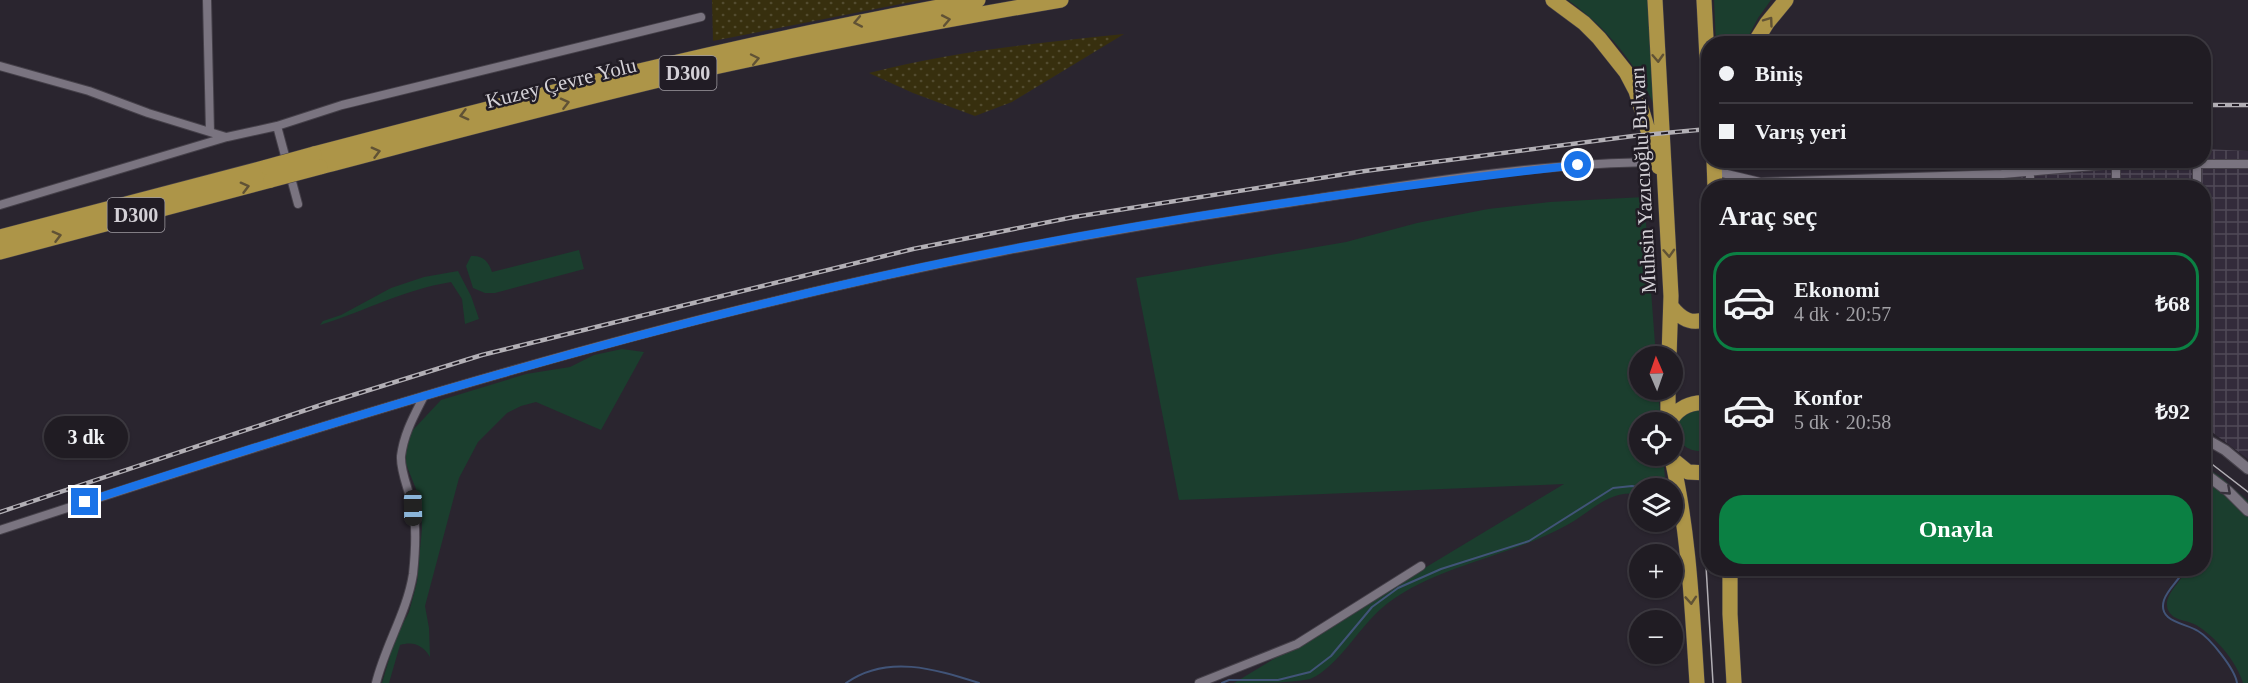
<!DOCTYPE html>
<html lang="tr">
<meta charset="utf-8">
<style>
:root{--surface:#201c23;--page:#2d2930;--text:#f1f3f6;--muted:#a2a1a6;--line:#3d3a41;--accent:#0b8043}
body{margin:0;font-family:"Times New Roman",serif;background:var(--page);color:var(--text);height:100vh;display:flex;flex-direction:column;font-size:22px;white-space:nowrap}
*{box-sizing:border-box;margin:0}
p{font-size:20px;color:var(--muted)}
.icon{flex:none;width:33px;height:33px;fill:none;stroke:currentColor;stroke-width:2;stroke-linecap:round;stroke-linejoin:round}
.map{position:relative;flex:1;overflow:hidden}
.drawer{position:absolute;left:1701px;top:180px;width:510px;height:396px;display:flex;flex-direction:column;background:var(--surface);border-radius:24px;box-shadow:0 2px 4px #0004,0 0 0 2px var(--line)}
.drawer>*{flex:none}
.guide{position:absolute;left:1701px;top:36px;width:510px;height:132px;border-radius:24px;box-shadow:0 2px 4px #0004,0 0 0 2px var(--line);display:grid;align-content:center;height:132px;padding:0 18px;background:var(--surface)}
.needle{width:39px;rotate:358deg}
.controls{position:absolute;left:1629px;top:346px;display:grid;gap:12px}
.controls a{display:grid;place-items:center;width:54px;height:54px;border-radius:50%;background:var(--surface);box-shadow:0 2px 4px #0004,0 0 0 2px var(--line);font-size:30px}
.end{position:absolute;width:27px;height:27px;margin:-14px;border:8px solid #1a73e8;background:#fff;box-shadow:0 0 0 3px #fff}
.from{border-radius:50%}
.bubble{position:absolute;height:42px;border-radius:21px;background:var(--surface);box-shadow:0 2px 4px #0004,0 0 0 2px var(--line);font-size:20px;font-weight:700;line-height:42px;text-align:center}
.car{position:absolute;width:18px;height:36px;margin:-18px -9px;border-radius:8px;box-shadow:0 0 4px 2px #0007;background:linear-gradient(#222 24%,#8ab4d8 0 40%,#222 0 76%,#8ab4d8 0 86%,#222 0)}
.guide b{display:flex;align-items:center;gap:21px;height:57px;font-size:22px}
.guide b+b{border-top:2px solid var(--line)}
.guide i{width:15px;height:15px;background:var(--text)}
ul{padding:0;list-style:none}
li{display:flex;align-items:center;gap:18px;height:99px;margin:0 12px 9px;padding:0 6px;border:3px solid transparent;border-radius:24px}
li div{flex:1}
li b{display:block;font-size:22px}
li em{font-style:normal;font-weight:700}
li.on{border-color:var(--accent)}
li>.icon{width:54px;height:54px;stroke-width:1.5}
h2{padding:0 18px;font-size:27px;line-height:72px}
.cta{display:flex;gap:12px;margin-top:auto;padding:12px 18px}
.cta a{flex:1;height:69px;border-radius:24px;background:var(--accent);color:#fff;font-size:24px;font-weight:700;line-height:69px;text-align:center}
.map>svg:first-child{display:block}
.industrial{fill:url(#industrial-grid)}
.green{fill:#1b3e2e}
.sand{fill:url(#sand-dots)}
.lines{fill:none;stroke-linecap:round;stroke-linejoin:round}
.stream{stroke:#415478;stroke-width:2}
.minor-casing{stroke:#454049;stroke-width:10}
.tertiary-casing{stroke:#454049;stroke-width:12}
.trunk-casing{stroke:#454049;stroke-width:16}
.minor{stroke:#7a7480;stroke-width:8}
.tertiary{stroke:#7a7480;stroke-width:10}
.trunk{stroke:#ad9548;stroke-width:15}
.tram{stroke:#b2afb5;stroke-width:1.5}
.rail-casing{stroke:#b2afb5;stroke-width:4.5}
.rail{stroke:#211c25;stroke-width:2;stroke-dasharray:7;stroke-linecap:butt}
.trunk-bridge-casing{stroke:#454049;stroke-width:16;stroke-linecap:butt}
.trunk-bridge{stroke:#ad9548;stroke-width:15}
.oneway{stroke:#605235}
.oneway2{stroke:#37323c}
.route{stroke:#1a73e8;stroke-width:8}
.labels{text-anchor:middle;stroke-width:5;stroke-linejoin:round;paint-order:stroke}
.shield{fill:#211c25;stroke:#9e9aa1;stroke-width:1.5}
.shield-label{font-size:20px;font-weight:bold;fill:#d3d0d6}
.street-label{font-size:21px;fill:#d3d0d6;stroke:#211c25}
</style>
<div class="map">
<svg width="2248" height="683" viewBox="0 0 2248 683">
<defs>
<pattern id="industrial-grid" width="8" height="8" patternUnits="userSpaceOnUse" patternTransform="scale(1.5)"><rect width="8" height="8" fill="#332b3b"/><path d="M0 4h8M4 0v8" fill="none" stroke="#504957"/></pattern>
<pattern id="sand-dots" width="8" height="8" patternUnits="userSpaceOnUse" patternTransform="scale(1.5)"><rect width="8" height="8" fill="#372f0e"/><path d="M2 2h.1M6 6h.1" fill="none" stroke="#534c30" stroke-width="1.8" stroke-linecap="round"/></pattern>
</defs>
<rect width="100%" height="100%" fill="#2a252f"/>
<path class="industrial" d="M 2204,149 L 2248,151 L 2248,459 L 2204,426 L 2204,188 L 1987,187 L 1986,161 L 2204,160 Z"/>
<path class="green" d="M 1568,0 L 1651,0 L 1656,110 C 1638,65 1608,29 1568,0 Z
M 1714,0 L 1771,0 L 1758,18 L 1745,43 L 1716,44 Z
M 1644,197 L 1656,357 L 1640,357 L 1640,390 L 1658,390 L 1661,423 L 1640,423 L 1640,456 L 1663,456 L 1666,489 L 1640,489 L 1639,494 C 1607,490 1593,511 1567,525 C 1510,557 1441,564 1388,603 C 1360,624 1339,667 1310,679 C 1290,683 1256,683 1234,683 L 1564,484 L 1179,500 L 1136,278 L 1346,242 L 1417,223 L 1488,209 L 1550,202 Z
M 579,250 L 584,269 L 495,293 L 485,293 L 473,288 L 466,266 L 471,256 C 483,255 489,262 492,272 Z
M 458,271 L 471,296 L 479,319 L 465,324 L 462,299 L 451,282 C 402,290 366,311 320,325 L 323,321 L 341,315 L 391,288 L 424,277 Z
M 622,349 L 644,352 L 601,430 L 536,402 L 521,406 L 507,413 L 478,442 L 459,478 L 425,606 L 429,628 L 430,657 C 423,645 413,641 400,645 L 389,683 L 382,683 L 395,639 L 409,612 L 417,582 L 422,528 L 421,509 L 416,489 L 404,459 L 409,437 L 412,431 L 441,400 L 526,374 L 570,367 L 594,355 Z
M 1708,407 L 1708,450 C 1693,455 1673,444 1677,426 C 1678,421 1681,417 1683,413 Z
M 2204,466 L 2221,477 L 2248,501 L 2248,683 L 2243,683 C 2237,662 2215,636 2196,625 C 2189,621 2181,621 2174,617 C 2170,614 2167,610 2167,605 C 2166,593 2183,580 2186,569 L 2204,568 Z"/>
<path class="sand" d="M 712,0 L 921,0 L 713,41 Z
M 1124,34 L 1012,102 L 975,116 L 913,93 L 869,73 C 953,51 1038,43 1124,34 Z"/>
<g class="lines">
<path class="stream" d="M 2185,568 C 2180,580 2168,588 2164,600 C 2157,622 2186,623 2198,631 C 2210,638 2235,669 2237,683
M 846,683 C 887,654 935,669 979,683
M 1222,683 L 1229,680 L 1278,680 L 1310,672 L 1331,656 L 1372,607 L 1398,588 L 1441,569 L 1529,541 L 1613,488 L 1632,486 L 1647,489"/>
<defs>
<path id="minor" d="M 207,0 L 210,132
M 0,66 L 89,91 L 148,113 L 226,137
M 277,126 L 298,204
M 1714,171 L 1760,182
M 2030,171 L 2030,188
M 1743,188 L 1763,182 L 2003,174 L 2116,164 L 2248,164
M 1995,188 L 2003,174
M 2116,188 L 2116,164
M 2197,188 L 2197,163
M 0,205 L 227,137 L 277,126 L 342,105 L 701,17
M 0,530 C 247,449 494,370 746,308 C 918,265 1092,232 1267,206 C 1396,187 1527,163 1658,162
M 376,683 C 385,646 407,612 413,574 C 415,555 417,524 412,505 C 409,490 400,471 401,456 C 404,433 414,416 424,396
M 1199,683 L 1297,644 L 1421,566"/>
<path id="tertiary" d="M 2204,438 L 2225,450 L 2248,469
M 2204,473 L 2228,491 L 2248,511"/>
<path id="trunk" d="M 1553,0 L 1584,23 L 1599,38 L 1626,72 L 1636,91 L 1659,167
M 1655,0 L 1671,296 L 1669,357
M 1704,0 L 1708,77
M 1754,44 L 1767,23 L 1786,0
M 314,154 C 534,96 754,39 978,0
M 1714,160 L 1715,188
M 320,167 C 450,133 579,98 710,68 C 827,42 944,20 1061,0
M 0,237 L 267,167
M 0,252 L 271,180
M 1671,306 C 1681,319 1692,326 1708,318
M 1668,423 L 1668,390
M 1669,423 C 1677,408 1691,401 1708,403
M 1672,459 C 1689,532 1692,608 1697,683
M 1672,459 L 1688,472 L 1708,473
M 1730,568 L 1730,614 L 1734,683"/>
</defs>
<use href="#minor" class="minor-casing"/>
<use href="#tertiary" class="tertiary-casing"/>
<use href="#trunk" class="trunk-casing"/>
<use href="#minor" class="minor"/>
<use href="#tertiary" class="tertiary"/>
<use href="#trunk" class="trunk"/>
<path class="tram" d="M 2204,458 L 2248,492
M 1708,473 L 1702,491 L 1702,499 L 1713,683"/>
<defs>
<path id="rail" d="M 2204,105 L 2248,105
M 0,512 L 324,404 L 482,355 L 913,249 L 1074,217 L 1365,171 L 1633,136 L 1708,129"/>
</defs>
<use href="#rail" class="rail-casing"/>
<use href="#rail" class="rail"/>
<defs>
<path id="trunk-bridge" d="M 267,167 L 314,154
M 271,180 L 320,167"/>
</defs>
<use href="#trunk-bridge" class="trunk-bridge-casing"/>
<use href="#trunk-bridge" class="trunk-bridge"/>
</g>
<defs><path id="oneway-chevron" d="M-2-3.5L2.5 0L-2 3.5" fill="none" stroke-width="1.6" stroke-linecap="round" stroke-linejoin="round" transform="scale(1.5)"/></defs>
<g class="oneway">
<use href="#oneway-chevron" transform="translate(946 20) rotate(-11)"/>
<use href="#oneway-chevron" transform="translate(1769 21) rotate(-54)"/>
<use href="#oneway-chevron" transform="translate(858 22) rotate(169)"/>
<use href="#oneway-chevron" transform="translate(1658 58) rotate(87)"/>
<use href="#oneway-chevron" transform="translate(755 59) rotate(-12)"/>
<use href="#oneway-chevron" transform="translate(565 103) rotate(-14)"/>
<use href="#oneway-chevron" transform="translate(464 115) rotate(165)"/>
<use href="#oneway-chevron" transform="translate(376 152) rotate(-15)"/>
<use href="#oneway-chevron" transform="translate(245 187) rotate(-15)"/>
<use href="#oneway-chevron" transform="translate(57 236) rotate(-15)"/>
<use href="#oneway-chevron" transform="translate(1669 253) rotate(87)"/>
<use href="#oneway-chevron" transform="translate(1691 600) rotate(86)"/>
</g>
<use class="oneway2" href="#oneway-chevron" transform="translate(2227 491) rotate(42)"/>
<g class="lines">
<path class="route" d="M 85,502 C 361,412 639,328 923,267 C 1139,221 1358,190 1578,165"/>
</g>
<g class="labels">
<g class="shield">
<rect x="659.5" y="56" width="57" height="34" rx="4.5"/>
<rect x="107.5" y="198" width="57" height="34" rx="4.5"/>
</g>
<g class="shield-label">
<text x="688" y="80">D300</text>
<text x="136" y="222">D300</text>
</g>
<g class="street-label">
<text transform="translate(561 83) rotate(-14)" y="7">Kuzey Çevre Yolu</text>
<text transform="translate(1643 180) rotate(-93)" y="7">Muhsin Yazıcıoğlu Bulvarı</text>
</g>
</g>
</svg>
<div class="controls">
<a><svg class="needle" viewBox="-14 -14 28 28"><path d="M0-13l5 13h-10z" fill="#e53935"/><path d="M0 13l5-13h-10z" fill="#a2a1a6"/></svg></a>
<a><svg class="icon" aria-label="locate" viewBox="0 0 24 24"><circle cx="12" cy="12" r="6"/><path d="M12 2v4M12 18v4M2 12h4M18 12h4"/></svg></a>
<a><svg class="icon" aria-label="layers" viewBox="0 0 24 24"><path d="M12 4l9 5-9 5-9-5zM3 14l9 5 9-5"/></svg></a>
<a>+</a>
<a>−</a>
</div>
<i class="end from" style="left:1578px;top:165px"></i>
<i class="end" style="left:85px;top:502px"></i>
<div class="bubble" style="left:44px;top:416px;width:84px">3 dk</div>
<i class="car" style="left:413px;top:508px;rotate:179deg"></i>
<div class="guide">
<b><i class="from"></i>Biniş</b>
<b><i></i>Varış yeri</b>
</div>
<section class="drawer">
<h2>Araç seç</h2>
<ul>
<li class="on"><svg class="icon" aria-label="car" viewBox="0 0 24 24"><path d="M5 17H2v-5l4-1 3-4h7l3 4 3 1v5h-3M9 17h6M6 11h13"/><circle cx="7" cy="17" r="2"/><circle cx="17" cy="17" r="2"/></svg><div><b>Ekonomi</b><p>4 dk · 20:57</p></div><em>₺68</em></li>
<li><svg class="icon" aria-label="car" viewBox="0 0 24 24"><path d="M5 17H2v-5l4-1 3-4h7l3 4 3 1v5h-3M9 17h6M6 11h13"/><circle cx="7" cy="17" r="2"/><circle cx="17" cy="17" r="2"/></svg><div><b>Konfor</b><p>5 dk · 20:58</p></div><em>₺92</em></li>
</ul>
<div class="cta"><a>Onayla</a></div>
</section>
</div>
